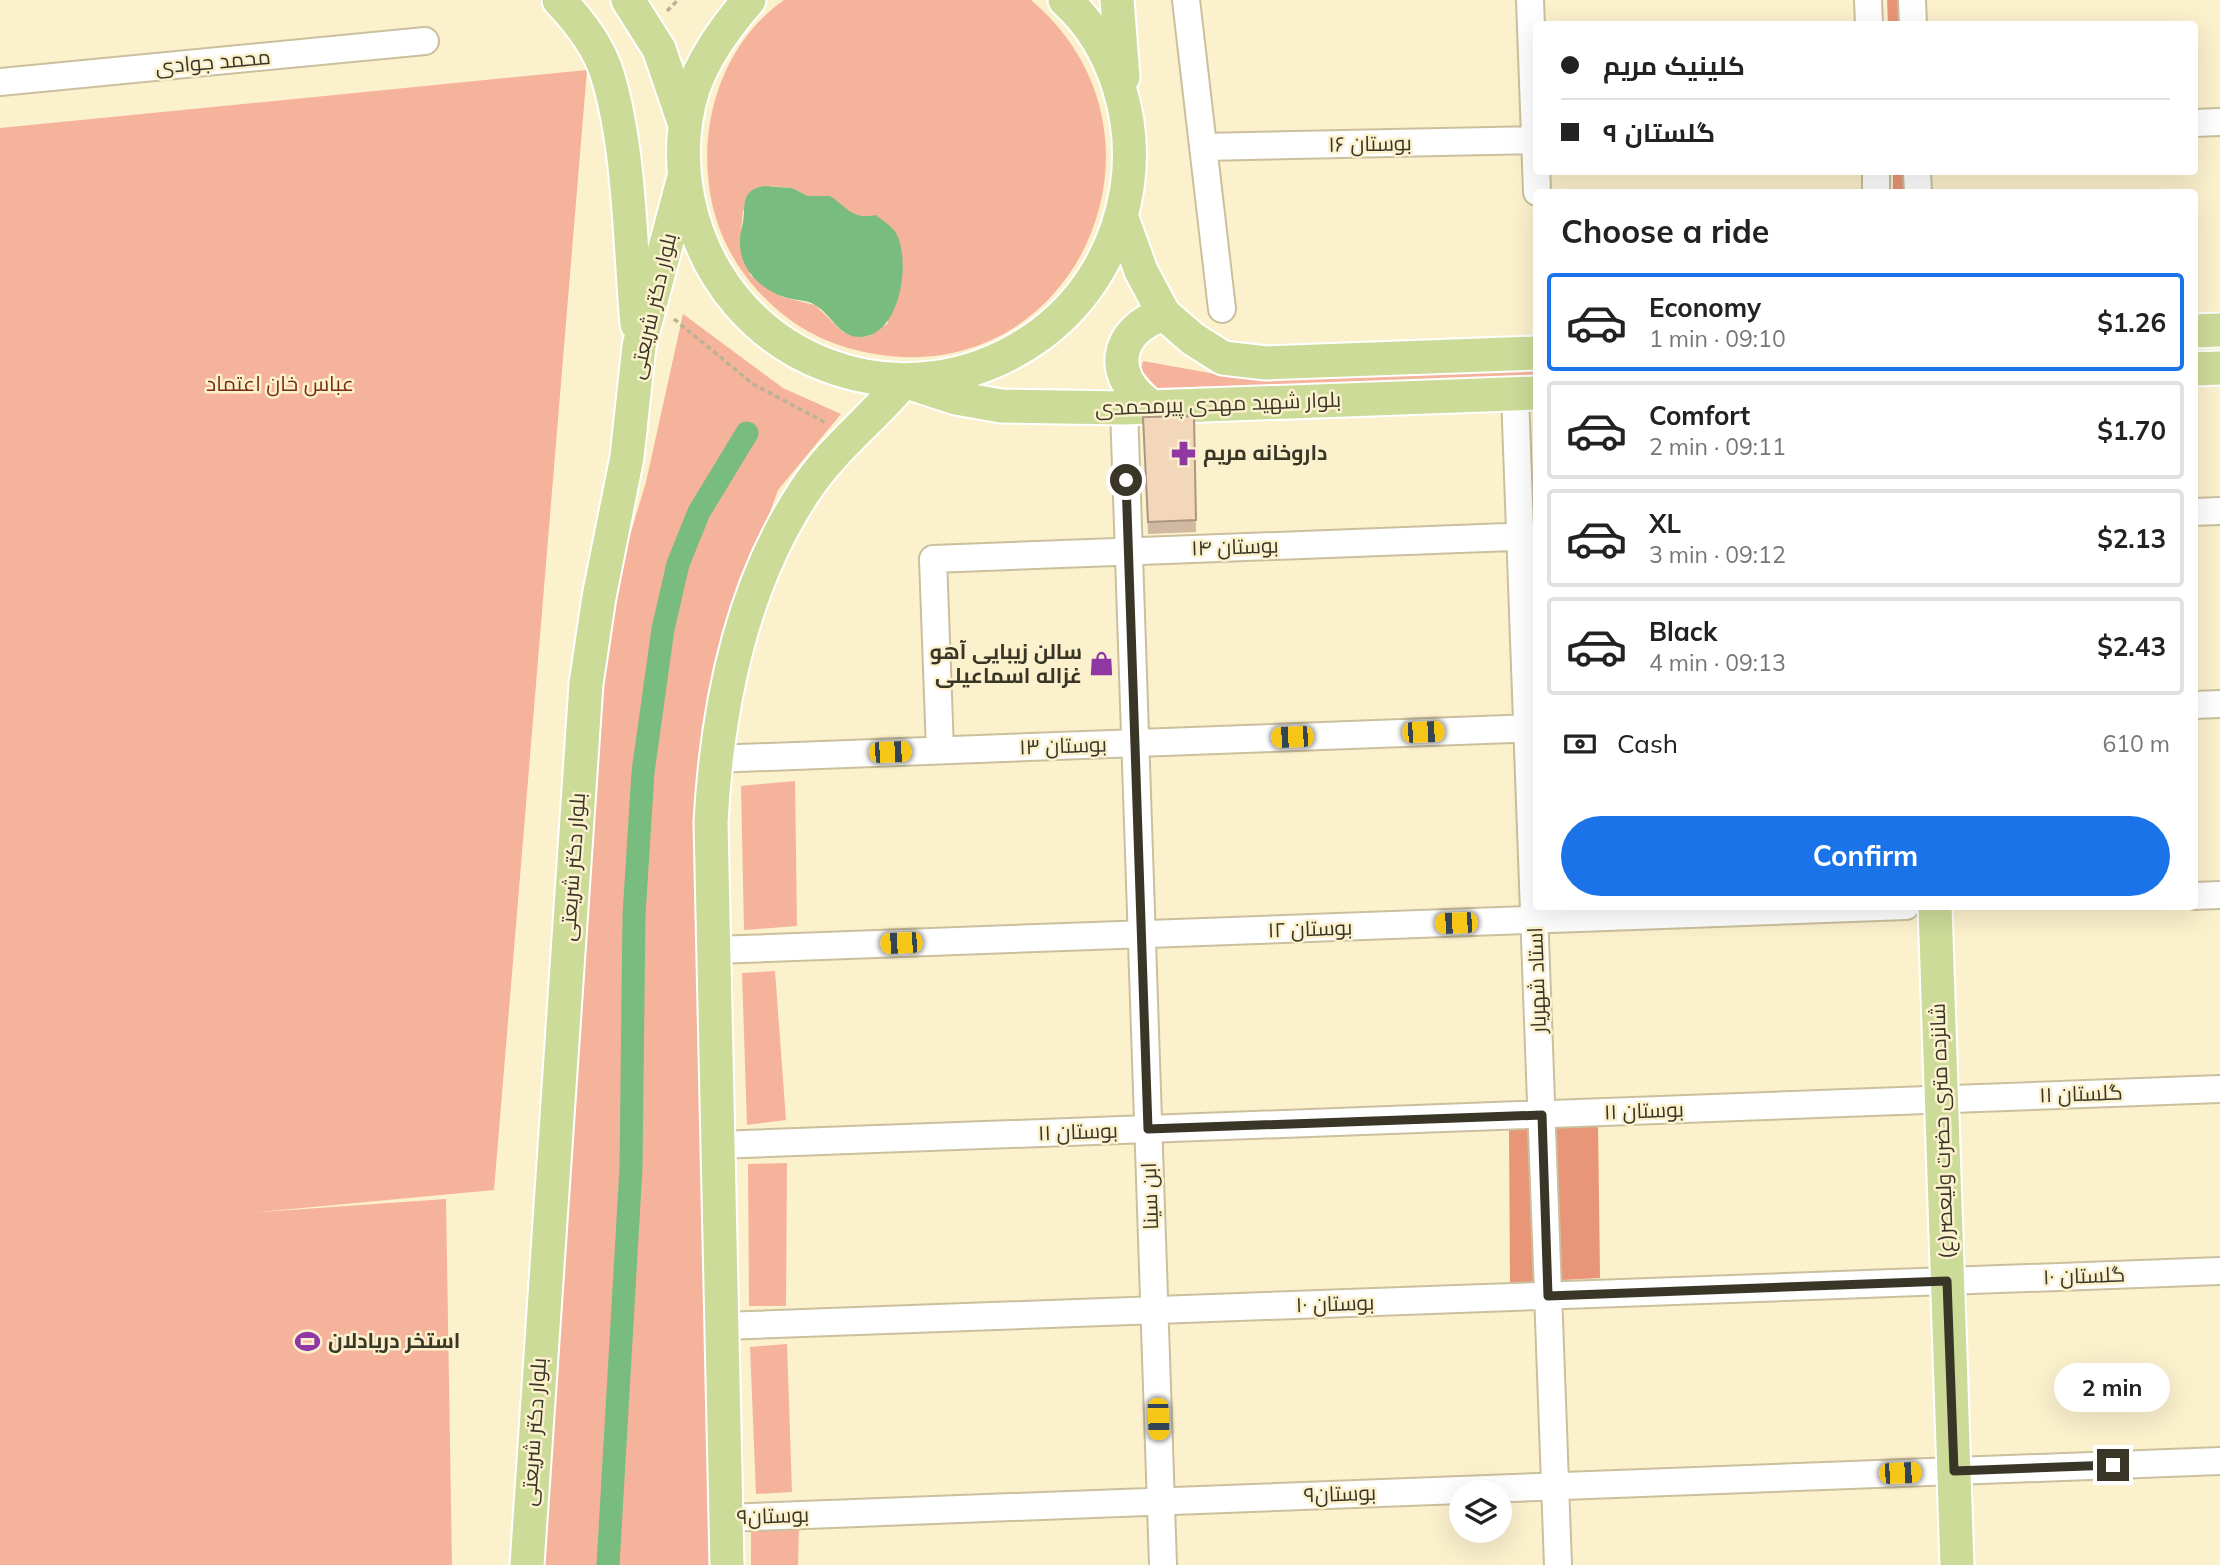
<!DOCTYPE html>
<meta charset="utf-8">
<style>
:root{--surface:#fff;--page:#f6f6f6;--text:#222;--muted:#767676;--line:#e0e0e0;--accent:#1a73e8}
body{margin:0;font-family:Mulish,Cairo,sans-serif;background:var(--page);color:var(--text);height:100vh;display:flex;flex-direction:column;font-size:26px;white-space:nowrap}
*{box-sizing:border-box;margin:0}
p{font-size:23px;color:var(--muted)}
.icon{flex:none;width:38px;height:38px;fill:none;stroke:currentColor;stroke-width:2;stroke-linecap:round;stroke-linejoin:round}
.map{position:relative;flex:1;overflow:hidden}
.side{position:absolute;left:1533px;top:189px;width:665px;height:721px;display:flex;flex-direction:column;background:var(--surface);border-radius:7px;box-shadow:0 7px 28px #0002}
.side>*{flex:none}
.top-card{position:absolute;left:1533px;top:21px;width:665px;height:154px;border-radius:7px;box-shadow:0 7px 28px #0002;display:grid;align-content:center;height:154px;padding:0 28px;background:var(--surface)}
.fabs{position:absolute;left:1449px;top:1480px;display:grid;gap:14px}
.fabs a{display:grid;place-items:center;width:63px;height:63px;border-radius:50%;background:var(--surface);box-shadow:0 7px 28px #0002;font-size:35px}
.end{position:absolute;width:32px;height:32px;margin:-16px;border:9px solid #3a3627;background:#fff;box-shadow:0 0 0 4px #fff}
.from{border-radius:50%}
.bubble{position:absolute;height:49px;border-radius:24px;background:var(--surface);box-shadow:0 7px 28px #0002;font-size:23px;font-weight:700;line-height:49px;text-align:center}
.car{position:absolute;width:21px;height:42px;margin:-21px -10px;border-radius:9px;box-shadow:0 0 5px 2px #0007;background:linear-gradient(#f5c518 24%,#345 0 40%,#f5c518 0 76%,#345 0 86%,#f5c518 0)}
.top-card b{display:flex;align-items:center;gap:24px;height:66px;font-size:26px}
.top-card b+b{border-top:2px solid var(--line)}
.top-card i{width:18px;height:18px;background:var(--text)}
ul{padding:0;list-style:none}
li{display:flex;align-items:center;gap:21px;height:98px;margin:0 14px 10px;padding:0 14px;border:4px solid var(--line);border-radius:7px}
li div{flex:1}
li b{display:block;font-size:26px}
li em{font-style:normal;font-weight:700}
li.on{border-color:var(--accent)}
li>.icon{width:63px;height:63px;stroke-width:1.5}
h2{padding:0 28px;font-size:32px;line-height:84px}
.pay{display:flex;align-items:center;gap:18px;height:77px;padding:0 28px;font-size:26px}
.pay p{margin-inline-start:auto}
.action{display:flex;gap:14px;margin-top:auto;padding:14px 28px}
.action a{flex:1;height:80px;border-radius:42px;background:var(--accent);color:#fff;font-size:28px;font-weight:700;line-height:80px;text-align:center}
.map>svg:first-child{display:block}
.green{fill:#f5b39c;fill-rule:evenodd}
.forest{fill:#e99577}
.water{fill:#79bc7f}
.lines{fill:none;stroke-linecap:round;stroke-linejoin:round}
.canal{stroke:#79bc7f;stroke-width:23}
.minor-casing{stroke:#cac09d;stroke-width:30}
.major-casing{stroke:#fff;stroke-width:37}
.path{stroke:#bbb295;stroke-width:3.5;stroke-dasharray:5 3.5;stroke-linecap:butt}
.minor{stroke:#fff;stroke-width:26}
.major{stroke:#cddb99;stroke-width:33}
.wall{fill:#d1b9a1}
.building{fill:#f3d7bb;stroke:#aa9683;stroke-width:2}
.route{stroke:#3a3627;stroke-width:9}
.labels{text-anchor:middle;stroke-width:5;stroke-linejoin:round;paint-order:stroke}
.street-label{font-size:21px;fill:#3a3627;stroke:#fcf1cd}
.park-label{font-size:21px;fill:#782d0f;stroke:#fcf1cd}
.poi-label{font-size:21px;font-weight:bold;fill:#3a3627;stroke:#fcf1cd;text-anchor:start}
</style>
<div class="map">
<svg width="2220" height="1565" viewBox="0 0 2220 1565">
<rect width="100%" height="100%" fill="#fcf1cd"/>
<path class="green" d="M 784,0 L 1031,0 C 1190,134 1076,389 875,354 C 839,348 808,335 780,312 C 738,277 712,230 708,176 C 702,110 728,39 784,0 ZM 771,186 L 792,188 L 808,196 L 830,196 L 849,213 L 867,217 L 888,323 L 869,336 L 858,337 L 843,332 L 815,305 L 782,297 L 750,275 L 741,232 L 743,211 Z
M 587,70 L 494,1190 L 248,1213 L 446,1199 L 452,1565 L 0,1565 L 0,128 Z
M 683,314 L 783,388 L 841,414 L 778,490 L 738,601 L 715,670 L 701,746 L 697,851 L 712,1565 L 542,1565 L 603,679 L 615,585 L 646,482 Z
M 1143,361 L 1243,379 L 1536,370 L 1536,377 L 1157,388 L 1141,370 Z
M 795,781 L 797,926 L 744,930 L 741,786 Z
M 775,971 L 786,1120 L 747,1125 L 742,973 Z
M 787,1163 L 786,1306 L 749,1306 L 748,1164 Z
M 787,1344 L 792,1492 L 756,1494 L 750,1347 Z
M 751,1527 L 799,1528 L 798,1565 L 751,1565 Z"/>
<path class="forest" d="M 1887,0 L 1899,0 L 1900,24 L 1888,24 Z
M 1893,172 L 1906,172 L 1907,192 L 1893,192 Z
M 1598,1121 L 1600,1278 L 1562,1280 L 1555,1122 Z
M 1537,1125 L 1542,1283 L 1510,1284 L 1509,1127 Z"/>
<path class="water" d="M 764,186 L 792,188 L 808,196 L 830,196 C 847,207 852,220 876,215 C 882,220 892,226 896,233 C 911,260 901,328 867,336 C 840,342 834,316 815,305 C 806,299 795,301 784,297 C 754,287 733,260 742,227 C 747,209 738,190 764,186 Z"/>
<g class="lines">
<path class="canal" d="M 608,1565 L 631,1168 L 634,915 L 643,772 L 663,629 L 678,564 L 699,512 L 747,433"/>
<defs>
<path id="minor" d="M 1186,0 L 1222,309
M 1530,0 L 1537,192
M 1868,0 L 1869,24
M 1912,0 L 1913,24
M 0,82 L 425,41
M 2194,123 L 2220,122
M 1203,147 L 1536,140
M 1876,172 L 1876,192
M 1917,172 L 1918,192
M 1515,394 L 1558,1565
M 1124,408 L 1163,1565
M 2194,512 L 2220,511
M 2194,705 L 2220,704
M 940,750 L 933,559 L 1536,536
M 714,759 L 1536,728
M 2194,896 L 2220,895
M 714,950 L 1906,906
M 718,1145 L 2220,1089
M 722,1326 L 2220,1271
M 726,1518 L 2220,1461"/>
<path id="major" d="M 559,0 C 579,21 600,48 608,77 C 630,150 630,247 637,324
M 628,0 L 659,49 L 685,125
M 749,0 C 729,23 712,46 699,74 C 682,112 680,159 688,199 C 721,363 907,433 1041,334 C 1089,298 1118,246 1127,188 C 1137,122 1116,46 1065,0
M 1117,0 L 1123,77
M 1122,218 L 1141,271 L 1164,314 L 1193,339 L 1223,358 L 1266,363 L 1536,353
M 2194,331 L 2220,330
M 2194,369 L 2220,368
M 1151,406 C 1107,377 1114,330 1164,314
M 1935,906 L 1957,1565
M 527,1565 L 586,684 L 599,597 L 627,457 L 639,346 L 684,177
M 727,1565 L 711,822 C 717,710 741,587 804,492 C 831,450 872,419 904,381 L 956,398 L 1001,406 L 1124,408 L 1536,393"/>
</defs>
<use href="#minor" class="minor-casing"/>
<use href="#major" class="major-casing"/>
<path class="path" d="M 667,11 L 678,0
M 674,319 L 753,384 L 826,423"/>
<use href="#minor" class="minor"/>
<use href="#major" class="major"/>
</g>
<path class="wall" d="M 1194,416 L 1196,532 L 1148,534 L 1143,417 Z"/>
<path class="building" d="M 1194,416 L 1196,520 L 1148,522 L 1143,417 Z"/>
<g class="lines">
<path class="route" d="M 1126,480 L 1148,1129 L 1542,1115 L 1548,1296 L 1947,1281 L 1954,1471 L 2113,1465"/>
</g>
<defs>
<symbol id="pharmacy-bare" viewBox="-9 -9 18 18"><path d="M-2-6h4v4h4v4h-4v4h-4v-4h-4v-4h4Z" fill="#9137a3" stroke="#fcf1cd" stroke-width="2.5" paint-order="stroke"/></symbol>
<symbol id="shop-bare" viewBox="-9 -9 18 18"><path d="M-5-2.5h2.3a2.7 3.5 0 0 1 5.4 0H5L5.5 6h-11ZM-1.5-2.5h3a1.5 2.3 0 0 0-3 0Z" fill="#9137a3" stroke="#fcf1cd" stroke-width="2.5" paint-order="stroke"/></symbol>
<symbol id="stadium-bare" viewBox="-9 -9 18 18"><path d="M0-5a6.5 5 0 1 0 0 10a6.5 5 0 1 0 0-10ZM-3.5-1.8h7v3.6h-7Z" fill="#9137a3" stroke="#fcf1cd" stroke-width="2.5" paint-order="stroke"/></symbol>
</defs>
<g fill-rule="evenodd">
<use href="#pharmacy-bare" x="1166" y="436" width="35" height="35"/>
<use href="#shop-bare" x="1084" y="646" width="35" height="35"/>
<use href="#stadium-bare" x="290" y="1324" width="35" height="35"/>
</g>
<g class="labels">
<g class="street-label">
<text transform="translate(213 62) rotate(-5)" y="7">محمد جوادی</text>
<text transform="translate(1370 144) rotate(-1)" y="7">بوستان ۱۶</text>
<text transform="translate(653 306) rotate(-77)" y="7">بلوار دکتر شریعتی</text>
<text transform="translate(1218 404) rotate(-2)" y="7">بلوار شهید مهدی پیرمحمدی</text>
<text transform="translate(1235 547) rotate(-2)" y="7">بوستان ۱۴</text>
<text transform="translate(1063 746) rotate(-2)" y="7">بوستان ۱۳</text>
<text transform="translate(573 867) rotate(-86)" y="7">بلوار دکتر شریعتی</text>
<text transform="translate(1310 929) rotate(-2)" y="7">بوستان ۱۲</text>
<text transform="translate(1537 980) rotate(-92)" y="7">استاد شهریار</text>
<text transform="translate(2081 1094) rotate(-2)" y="7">گلستان ۱۱</text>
<text transform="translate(1644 1111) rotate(-2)" y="7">بوستان ۱۱</text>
<text transform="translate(1942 1131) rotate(-92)" y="7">شانزده متری حضرت ولیعصر(ع)</text>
<text transform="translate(1078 1132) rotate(-2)" y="7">بوستان ۱۱</text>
<text transform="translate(1150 1196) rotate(-92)" y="7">ابن سینا</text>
<text transform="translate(2084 1276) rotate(-2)" y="7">گلستان ۱۰</text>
<text transform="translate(1335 1304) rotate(-2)" y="7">بوستان ۱۰</text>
<text transform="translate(534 1432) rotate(-86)" y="7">بلوار دکتر شریعتی</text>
<text transform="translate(1340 1494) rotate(-2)" y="7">بوستان۹</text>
<text transform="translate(773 1516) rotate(-2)" y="7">بوستان۹</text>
</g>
<g class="park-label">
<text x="280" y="391">عباس خان اعتماد</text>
</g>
<g class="poi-label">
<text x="1203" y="460">داروخانه مریم</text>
<text x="1082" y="659" text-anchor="end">سالن زیبایی آهو<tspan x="1082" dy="24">غزاله اسماعیلی</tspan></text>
<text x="328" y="1348">استخر دریادلان</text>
</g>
</g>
</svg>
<div class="fabs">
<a><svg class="icon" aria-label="layers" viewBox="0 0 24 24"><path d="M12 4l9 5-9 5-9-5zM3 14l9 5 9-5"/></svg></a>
</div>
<i class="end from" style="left:1126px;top:480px"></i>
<i class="end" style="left:2113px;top:1465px"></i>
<div class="bubble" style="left:2054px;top:1363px;width:116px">2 min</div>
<i class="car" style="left:1423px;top:732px;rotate:88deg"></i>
<i class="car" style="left:1292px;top:737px;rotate:268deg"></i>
<i class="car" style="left:890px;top:752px;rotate:88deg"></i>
<i class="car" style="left:1456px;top:923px;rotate:268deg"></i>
<i class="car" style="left:901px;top:943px;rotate:268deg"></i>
<i class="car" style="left:1158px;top:1419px;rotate:178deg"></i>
<i class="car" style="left:1900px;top:1473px;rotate:88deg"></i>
<div class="top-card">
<b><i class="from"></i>کلینیک مریم</b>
<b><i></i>گلستان ۹</b>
</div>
<section class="side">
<h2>Choose a ride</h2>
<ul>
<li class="on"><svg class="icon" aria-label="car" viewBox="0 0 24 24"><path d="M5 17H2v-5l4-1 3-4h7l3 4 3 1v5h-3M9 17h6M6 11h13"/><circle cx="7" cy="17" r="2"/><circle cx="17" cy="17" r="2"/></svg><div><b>Economy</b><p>1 min · 09:10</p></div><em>$1.26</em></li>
<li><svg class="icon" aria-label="car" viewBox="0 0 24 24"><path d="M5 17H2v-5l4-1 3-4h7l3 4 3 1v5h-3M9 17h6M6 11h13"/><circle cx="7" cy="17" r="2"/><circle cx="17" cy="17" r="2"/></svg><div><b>Comfort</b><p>2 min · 09:11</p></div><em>$1.70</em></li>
<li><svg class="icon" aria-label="car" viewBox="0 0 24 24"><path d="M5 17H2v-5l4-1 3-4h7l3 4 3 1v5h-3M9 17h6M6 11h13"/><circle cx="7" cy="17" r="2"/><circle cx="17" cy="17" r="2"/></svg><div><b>XL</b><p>3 min · 09:12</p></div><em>$2.13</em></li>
<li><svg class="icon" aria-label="car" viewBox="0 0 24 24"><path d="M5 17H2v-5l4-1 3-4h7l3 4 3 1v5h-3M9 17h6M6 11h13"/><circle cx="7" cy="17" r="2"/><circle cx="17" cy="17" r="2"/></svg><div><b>Black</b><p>4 min · 09:13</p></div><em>$2.43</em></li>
</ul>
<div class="pay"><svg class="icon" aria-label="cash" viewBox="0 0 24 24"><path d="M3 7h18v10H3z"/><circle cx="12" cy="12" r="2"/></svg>Cash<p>610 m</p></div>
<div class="action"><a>Confirm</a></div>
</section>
</div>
